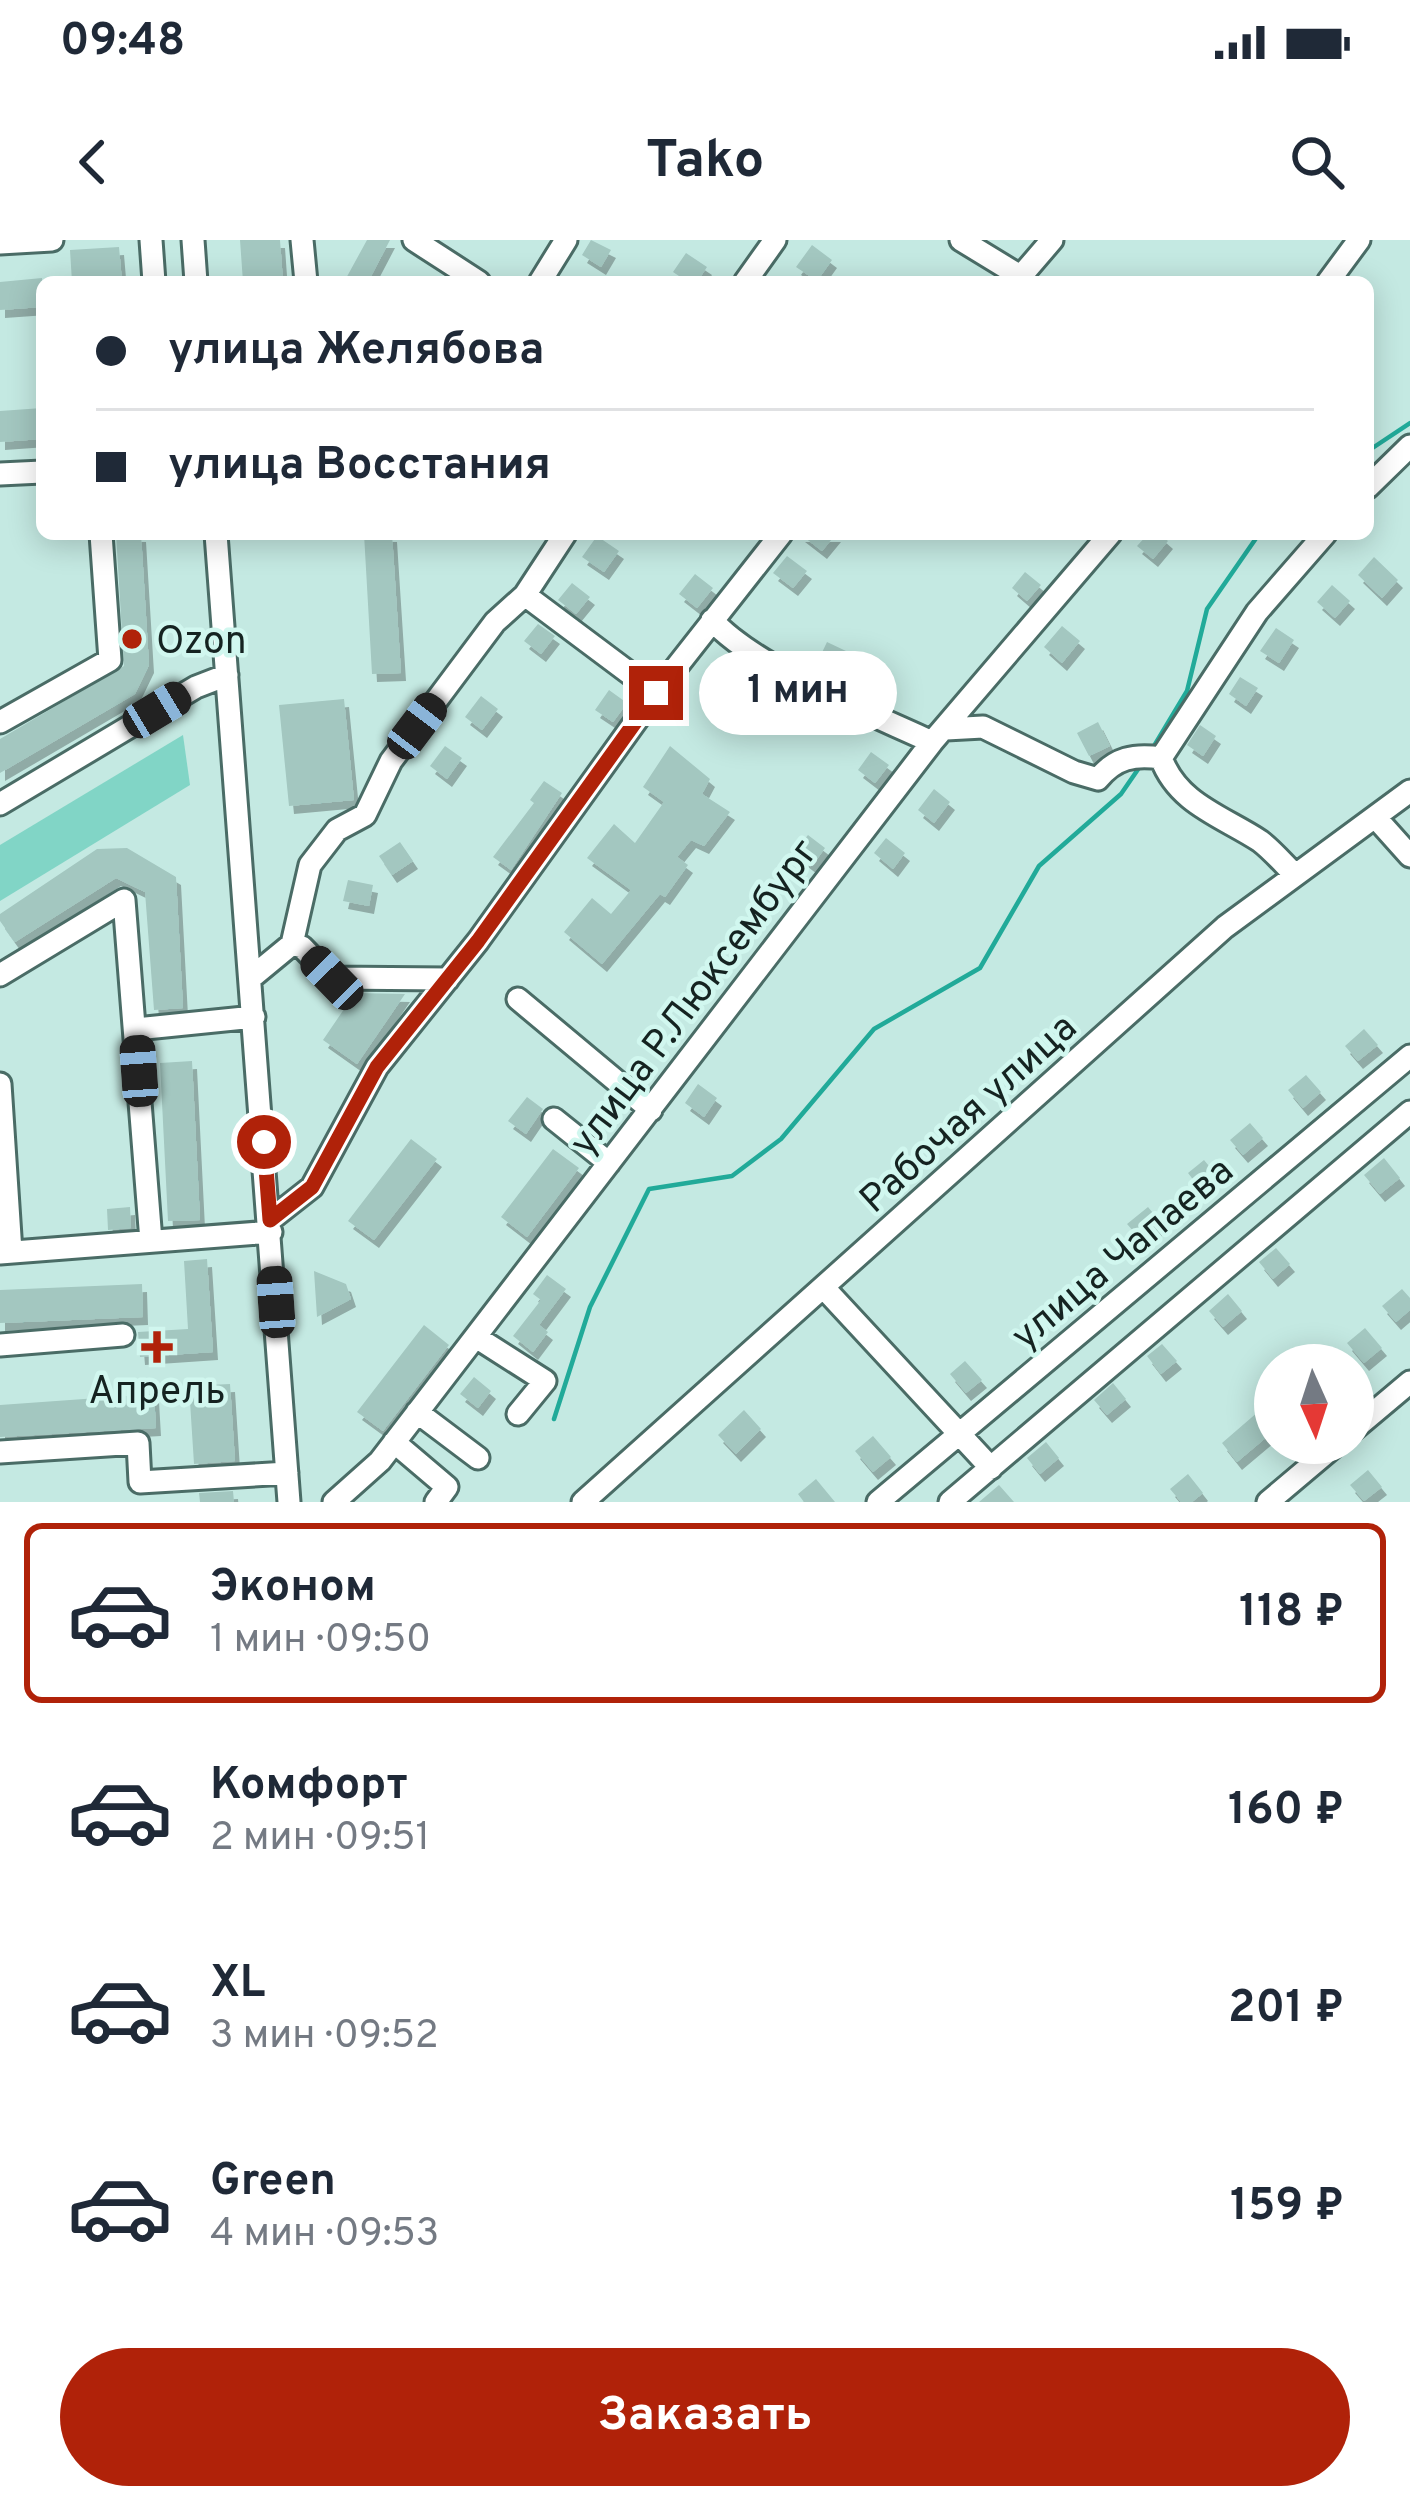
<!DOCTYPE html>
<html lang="ru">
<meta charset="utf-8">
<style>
:root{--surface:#fff;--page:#f2f2f3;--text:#1f2937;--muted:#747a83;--line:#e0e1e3;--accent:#b02209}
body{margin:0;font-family:Overpass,sans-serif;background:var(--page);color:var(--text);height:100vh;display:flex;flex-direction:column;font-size:45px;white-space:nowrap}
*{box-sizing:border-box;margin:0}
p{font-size:39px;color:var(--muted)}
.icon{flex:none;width:66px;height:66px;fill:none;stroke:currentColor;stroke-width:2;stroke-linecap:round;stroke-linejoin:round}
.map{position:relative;height:1262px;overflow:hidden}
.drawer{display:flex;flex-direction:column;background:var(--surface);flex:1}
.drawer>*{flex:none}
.top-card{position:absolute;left:36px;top:36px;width:1338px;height:264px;border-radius:18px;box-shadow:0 6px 30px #0003;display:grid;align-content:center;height:264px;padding:0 60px;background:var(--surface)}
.needle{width:78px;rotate:177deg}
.buttons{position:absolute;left:1254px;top:1104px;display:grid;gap:24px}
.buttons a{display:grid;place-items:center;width:120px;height:120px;border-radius:50%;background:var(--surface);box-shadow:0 6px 30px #0003;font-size:60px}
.end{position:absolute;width:54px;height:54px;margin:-27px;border:15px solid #b02209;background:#fff;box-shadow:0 0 0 6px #fff}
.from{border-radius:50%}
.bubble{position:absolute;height:84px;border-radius:42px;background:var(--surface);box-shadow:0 6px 30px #0003;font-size:39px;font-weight:700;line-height:84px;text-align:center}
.car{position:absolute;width:36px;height:72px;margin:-36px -18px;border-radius:15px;box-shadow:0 0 9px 3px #0007;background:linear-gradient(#222 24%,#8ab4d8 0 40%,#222 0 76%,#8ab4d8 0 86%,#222 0)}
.top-card b{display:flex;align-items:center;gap:42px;height:114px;font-size:45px}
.top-card b+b{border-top:3px solid var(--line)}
.top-card i{width:30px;height:30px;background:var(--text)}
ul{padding:21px 0 0;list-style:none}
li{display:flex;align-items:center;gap:36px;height:180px;margin:0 24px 18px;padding:0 36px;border:6px solid transparent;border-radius:18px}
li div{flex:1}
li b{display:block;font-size:45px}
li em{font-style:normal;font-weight:700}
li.active{border-color:var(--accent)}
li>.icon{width:108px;height:108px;stroke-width:1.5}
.button{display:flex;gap:24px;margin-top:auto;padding:24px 60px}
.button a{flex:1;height:138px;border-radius:72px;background:var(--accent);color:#fff;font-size:48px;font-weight:700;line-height:138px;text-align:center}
.status{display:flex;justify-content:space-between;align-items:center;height:84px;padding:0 60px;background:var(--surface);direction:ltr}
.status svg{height:33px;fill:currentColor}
header{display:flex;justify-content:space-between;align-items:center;height:156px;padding:0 60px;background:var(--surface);font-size:54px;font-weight:700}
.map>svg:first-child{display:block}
.green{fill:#81d5c6}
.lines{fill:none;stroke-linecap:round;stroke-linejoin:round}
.stream{stroke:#21aa99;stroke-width:4.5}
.building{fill:#a3c7c0;filter:url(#shadow)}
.minor-casing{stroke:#4a6c66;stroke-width:27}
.minor{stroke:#fff;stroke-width:21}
.route{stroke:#b02209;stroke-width:15}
.poi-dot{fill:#b02209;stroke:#d1f7ef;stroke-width:4.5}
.labels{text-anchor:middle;stroke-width:9;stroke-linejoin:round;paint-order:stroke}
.poi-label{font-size:39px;fill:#152321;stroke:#d1f7ef;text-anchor:start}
.street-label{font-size:39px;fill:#152321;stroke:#d1f7ef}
</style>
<div class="status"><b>09:48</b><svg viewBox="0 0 49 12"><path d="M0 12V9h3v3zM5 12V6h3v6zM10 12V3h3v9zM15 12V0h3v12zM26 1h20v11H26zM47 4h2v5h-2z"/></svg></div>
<header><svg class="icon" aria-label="back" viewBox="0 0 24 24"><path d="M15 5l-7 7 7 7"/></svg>Tako<svg class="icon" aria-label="search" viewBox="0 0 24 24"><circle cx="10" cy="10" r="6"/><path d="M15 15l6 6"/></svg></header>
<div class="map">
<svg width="1410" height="1262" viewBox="0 0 1410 1262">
<defs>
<filter id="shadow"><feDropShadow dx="5" dy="8" stdDeviation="0" flood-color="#0004"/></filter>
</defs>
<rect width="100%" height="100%" fill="#c4e9e2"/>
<path class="green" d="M 183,495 L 190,545 L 0,661 L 0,605 Z"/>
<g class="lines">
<path class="stream" d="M 1368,211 L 1410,183
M 1151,511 L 1187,451 L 1207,369 L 1259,294
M 554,1179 L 590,1067 L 649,949 L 732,936 L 781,899 L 874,789 L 980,728 L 1039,626 L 1121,554 L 1141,525"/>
</g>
<path class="building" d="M 240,0 L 280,0 L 283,42 L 243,42 Z
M 367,0 L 390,0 L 368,42 L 344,42 Z
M 591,0 L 611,10 L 601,27 L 582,15 Z
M 812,5 L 832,20 L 817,41 L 796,27 Z
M 119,7 L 122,42 L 72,42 L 70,10 Z
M 686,13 L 707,27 L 697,42 L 688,42 L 673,32 Z
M 42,38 L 42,67 L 0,70 L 0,42 Z
M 42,168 L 42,199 L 0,202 L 0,171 Z
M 116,294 L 141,294 L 149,425 L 135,454 L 0,533 L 0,499 L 124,426 Z
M 364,294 L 392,294 L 401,433 L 372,434 Z
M 800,294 L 836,294 L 822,311 Z
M 1148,294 L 1160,294 L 1168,301 L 1153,319 L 1137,306 Z
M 597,296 L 619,311 L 604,332 L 582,317 Z
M 787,316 L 807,331 L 793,348 L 773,333 Z
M 1374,317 L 1398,340 L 1382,358 L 1358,335 Z
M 1025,332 L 1041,345 L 1027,361 L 1012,348 Z
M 695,334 L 713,348 L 697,368 L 679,354 Z
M 572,343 L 590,357 L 576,374 L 558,360 Z
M 1332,345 L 1350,361 L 1335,378 L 1317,362 Z
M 538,384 L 555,396 L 541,414 L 524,401 Z
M 1062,386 L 1080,401 L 1062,423 L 1044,407 Z
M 1276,388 L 1294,400 L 1279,423 L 1260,411 Z
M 827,402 L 846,411 L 836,432 L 817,423 Z
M 1240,437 L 1258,448 L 1246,466 L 1229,454 Z
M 609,450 L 627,463 L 613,482 L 595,470 Z
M 481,456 L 498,469 L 482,490 L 465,477 Z
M 344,459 L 354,560 L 289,566 L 279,465 Z
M 1098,482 L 1110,506 L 1089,516 L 1077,493 Z
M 1200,485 L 1216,496 L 1203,516 L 1187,505 Z
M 445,506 L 462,518 L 447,539 L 430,526 Z
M 670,506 L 710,539 L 702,554 L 730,572 L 704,606 L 691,600 L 677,617 L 688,625 L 665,657 L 660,654 L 602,724 L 564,692 L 592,658 L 611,674 L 631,650 L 587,618 L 614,584 L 635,603 L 664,562 L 643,547 Z
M 871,512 L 889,525 L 875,543 L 858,530 Z
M 544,541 L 562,553 L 511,630 L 493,617 L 534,563 L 530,560 Z
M 934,549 L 950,562 L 934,583 L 918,570 Z
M 808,595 L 825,608 L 812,626 L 794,612 Z
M 886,598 L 905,613 L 893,629 L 874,613 Z
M 400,602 L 413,621 L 392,635 L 379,616 Z
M 127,608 L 176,637 L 183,768 L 154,770 L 145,652 L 116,638 L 15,702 L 0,681 L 0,674 L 97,609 Z
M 348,640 L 373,645 L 369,666 L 343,661 Z
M 355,753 L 405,754 L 357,824 L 323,800 Z
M 1364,789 L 1378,805 L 1358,821 L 1345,806 Z
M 192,821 L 200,980 L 168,981 L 160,823 Z
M 1306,835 L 1321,852 L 1303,868 L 1288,850 Z
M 698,844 L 717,858 L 704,877 L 685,863 Z
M 527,857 L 543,869 L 526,894 L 508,881 Z
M 1250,883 L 1263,898 L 1243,915 L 1230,900 Z
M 411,899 L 437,919 L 374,1000 L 348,981 Z
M 553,909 L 579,928 L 527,997 L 501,977 Z
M 1384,918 L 1400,938 L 1380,954 L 1364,935 Z
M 1204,920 L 1218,937 L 1201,950 L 1188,933 Z
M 130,967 L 131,988 L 108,990 L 107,969 Z
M 1148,967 L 1162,984 L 1142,1001 L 1127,984 Z
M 1276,1008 L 1290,1024 L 1273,1039 L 1259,1022 Z
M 207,1019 L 213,1112 L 140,1117 L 138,1092 L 188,1089 L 184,1021 Z
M 314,1031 L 346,1044 L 351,1059 L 317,1077 Z
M 547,1035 L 566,1049 L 539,1085 L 548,1092 L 533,1112 L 513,1096 L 541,1060 L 533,1054 Z
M 142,1044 L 143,1077 L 0,1083 L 0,1050 Z
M 1402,1049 L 1410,1058 L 1410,1070 L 1396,1082 L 1382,1066 Z
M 1228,1054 L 1242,1071 L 1223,1087 L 1209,1071 Z
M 424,1085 L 449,1105 L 383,1191 L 357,1172 Z
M 1365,1088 L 1382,1108 L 1364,1123 L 1347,1103 Z
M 1162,1104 L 1177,1121 L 1161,1134 L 1147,1116 Z
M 965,1121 L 982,1140 L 966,1153 L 950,1134 Z
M 474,1137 L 491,1151 L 478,1168 L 460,1154 Z
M 1113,1143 L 1126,1159 L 1107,1175 L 1094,1160 Z
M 230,1144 L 235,1221 L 194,1224 L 189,1146 Z
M 154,1154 L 156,1188 L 0,1197 L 0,1165 Z
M 1266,1165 L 1275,1176 L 1275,1190 L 1237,1222 L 1222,1203 Z
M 744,1170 L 761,1189 L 736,1214 L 718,1195 Z
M 873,1196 L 891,1217 L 873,1232 L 855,1211 Z
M 1046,1202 L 1059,1218 L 1040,1234 L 1027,1218 Z
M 1368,1230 L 1382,1247 L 1364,1261 L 1350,1245 Z
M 1188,1234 L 1203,1253 L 1192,1262 L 1181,1262 L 1170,1249 Z
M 816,1239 L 835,1262 L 804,1262 L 798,1254 Z
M 999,1245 L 1014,1262 L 979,1262 Z
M 233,1251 L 234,1262 L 200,1262 L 199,1253 Z"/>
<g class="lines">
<defs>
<path id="minor" d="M 151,0 L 154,42
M 193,0 L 196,42
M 302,0 L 306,42
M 414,0 L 479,42
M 961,0 L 1020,36
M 0,3 L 52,0
M 540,42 L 566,0
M 745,42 L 775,0
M 1016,42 L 1052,0
M 1328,42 L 1359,0
M 0,234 L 42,232
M 1368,247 L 1410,206
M 216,294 L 289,1262
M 525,355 L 656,453
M 712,380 C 755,428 872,474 932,502
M 0,482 L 110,420 L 101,294
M 946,489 L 983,487 L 1074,532 L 1098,539 C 1115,518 1134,514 1161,518
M 1161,518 L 1257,372 L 1325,294
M 1161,518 C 1178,564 1222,576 1260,601 C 1272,610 1283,623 1294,634
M 0,564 L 196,447 L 227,435
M 1376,578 L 1410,616
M 292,704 L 302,707 L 332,738 L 448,739
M 0,735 L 124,660 L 151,1001
M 252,737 L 292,704 L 310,625 L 337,590 L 365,575 L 391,521 L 495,382 L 525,355 L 565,294
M 518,759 L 651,870
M 136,789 L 254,777
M 0,844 L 11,1012
M 554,879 L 609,923
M 270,980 L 312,947 L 377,827 L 478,701 L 656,453 L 781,294
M 0,1013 L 271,992
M 824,1048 L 991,1228
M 476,1097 L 545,1141 L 518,1174
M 0,1105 L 123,1095
M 417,1172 L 478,1218
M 1353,1190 L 1410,1142
M 394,1202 L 447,1247 L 436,1262
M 0,1212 L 138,1203 L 140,1242 L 287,1233
M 334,1262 L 380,1221 L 932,502 L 1110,294
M 583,1262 L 1225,687 L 1410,551
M 878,1262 L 1410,816
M 950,1262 L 1410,872
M 1268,1262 L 1338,1203"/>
</defs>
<use href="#minor" class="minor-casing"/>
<use href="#minor" class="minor"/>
</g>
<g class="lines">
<path class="route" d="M 264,902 L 270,980 L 312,947 L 377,827 L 478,701 L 656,453"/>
</g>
<g class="poi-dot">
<circle cx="132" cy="399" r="12"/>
<path d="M151 1089h12v12h12v12h-12v12h-12v-12h-12v-12h12z"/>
</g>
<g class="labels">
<g class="poi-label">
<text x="156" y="413">Ozon</text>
<text x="157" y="1163" text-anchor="middle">Апрель</text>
</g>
<g class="street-label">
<text transform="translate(692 756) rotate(-53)" y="14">улица Р.Люксембург</text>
<text transform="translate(967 872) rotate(-42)" y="14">Рабочая улица</text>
<text transform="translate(1121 1012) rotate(-40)" y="14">улица Чапаева</text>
</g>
</g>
</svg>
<div class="buttons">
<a><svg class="needle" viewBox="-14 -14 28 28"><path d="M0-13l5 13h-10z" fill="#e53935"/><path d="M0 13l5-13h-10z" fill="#747a83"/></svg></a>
</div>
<i class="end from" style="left:264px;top:902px"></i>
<i class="end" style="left:656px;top:453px"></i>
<div class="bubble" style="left:699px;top:411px;width:198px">1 мин</div>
<i class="car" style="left:157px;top:470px;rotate:59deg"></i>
<i class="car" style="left:417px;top:486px;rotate:37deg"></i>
<i class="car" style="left:332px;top:738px;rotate:316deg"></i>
<i class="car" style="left:139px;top:831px;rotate:356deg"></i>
<i class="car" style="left:276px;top:1062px;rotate:356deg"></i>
<div class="top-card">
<b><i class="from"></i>улица Желябова</b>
<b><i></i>улица Восстания</b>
</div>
</div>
<section class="drawer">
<ul>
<li class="active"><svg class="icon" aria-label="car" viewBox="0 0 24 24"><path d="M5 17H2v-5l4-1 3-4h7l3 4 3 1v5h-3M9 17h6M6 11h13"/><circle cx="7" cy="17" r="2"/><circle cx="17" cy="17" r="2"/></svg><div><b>Эконом</b><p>1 мин · 09:50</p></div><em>118 ₽</em></li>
<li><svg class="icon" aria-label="car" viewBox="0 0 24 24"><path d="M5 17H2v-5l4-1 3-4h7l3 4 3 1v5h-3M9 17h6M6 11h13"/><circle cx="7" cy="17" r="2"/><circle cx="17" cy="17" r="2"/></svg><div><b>Комфорт</b><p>2 мин · 09:51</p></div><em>160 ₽</em></li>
<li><svg class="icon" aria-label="car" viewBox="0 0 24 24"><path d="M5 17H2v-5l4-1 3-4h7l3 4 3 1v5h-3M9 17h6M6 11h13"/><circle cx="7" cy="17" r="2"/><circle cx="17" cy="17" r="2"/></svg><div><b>XL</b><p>3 мин · 09:52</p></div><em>201 ₽</em></li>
<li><svg class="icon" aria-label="car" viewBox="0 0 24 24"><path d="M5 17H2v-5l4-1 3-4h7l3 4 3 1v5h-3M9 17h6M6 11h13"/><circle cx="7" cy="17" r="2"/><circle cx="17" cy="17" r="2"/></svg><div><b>Green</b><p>4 мин · 09:53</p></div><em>159 ₽</em></li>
</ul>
<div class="button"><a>Заказать</a></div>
</section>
